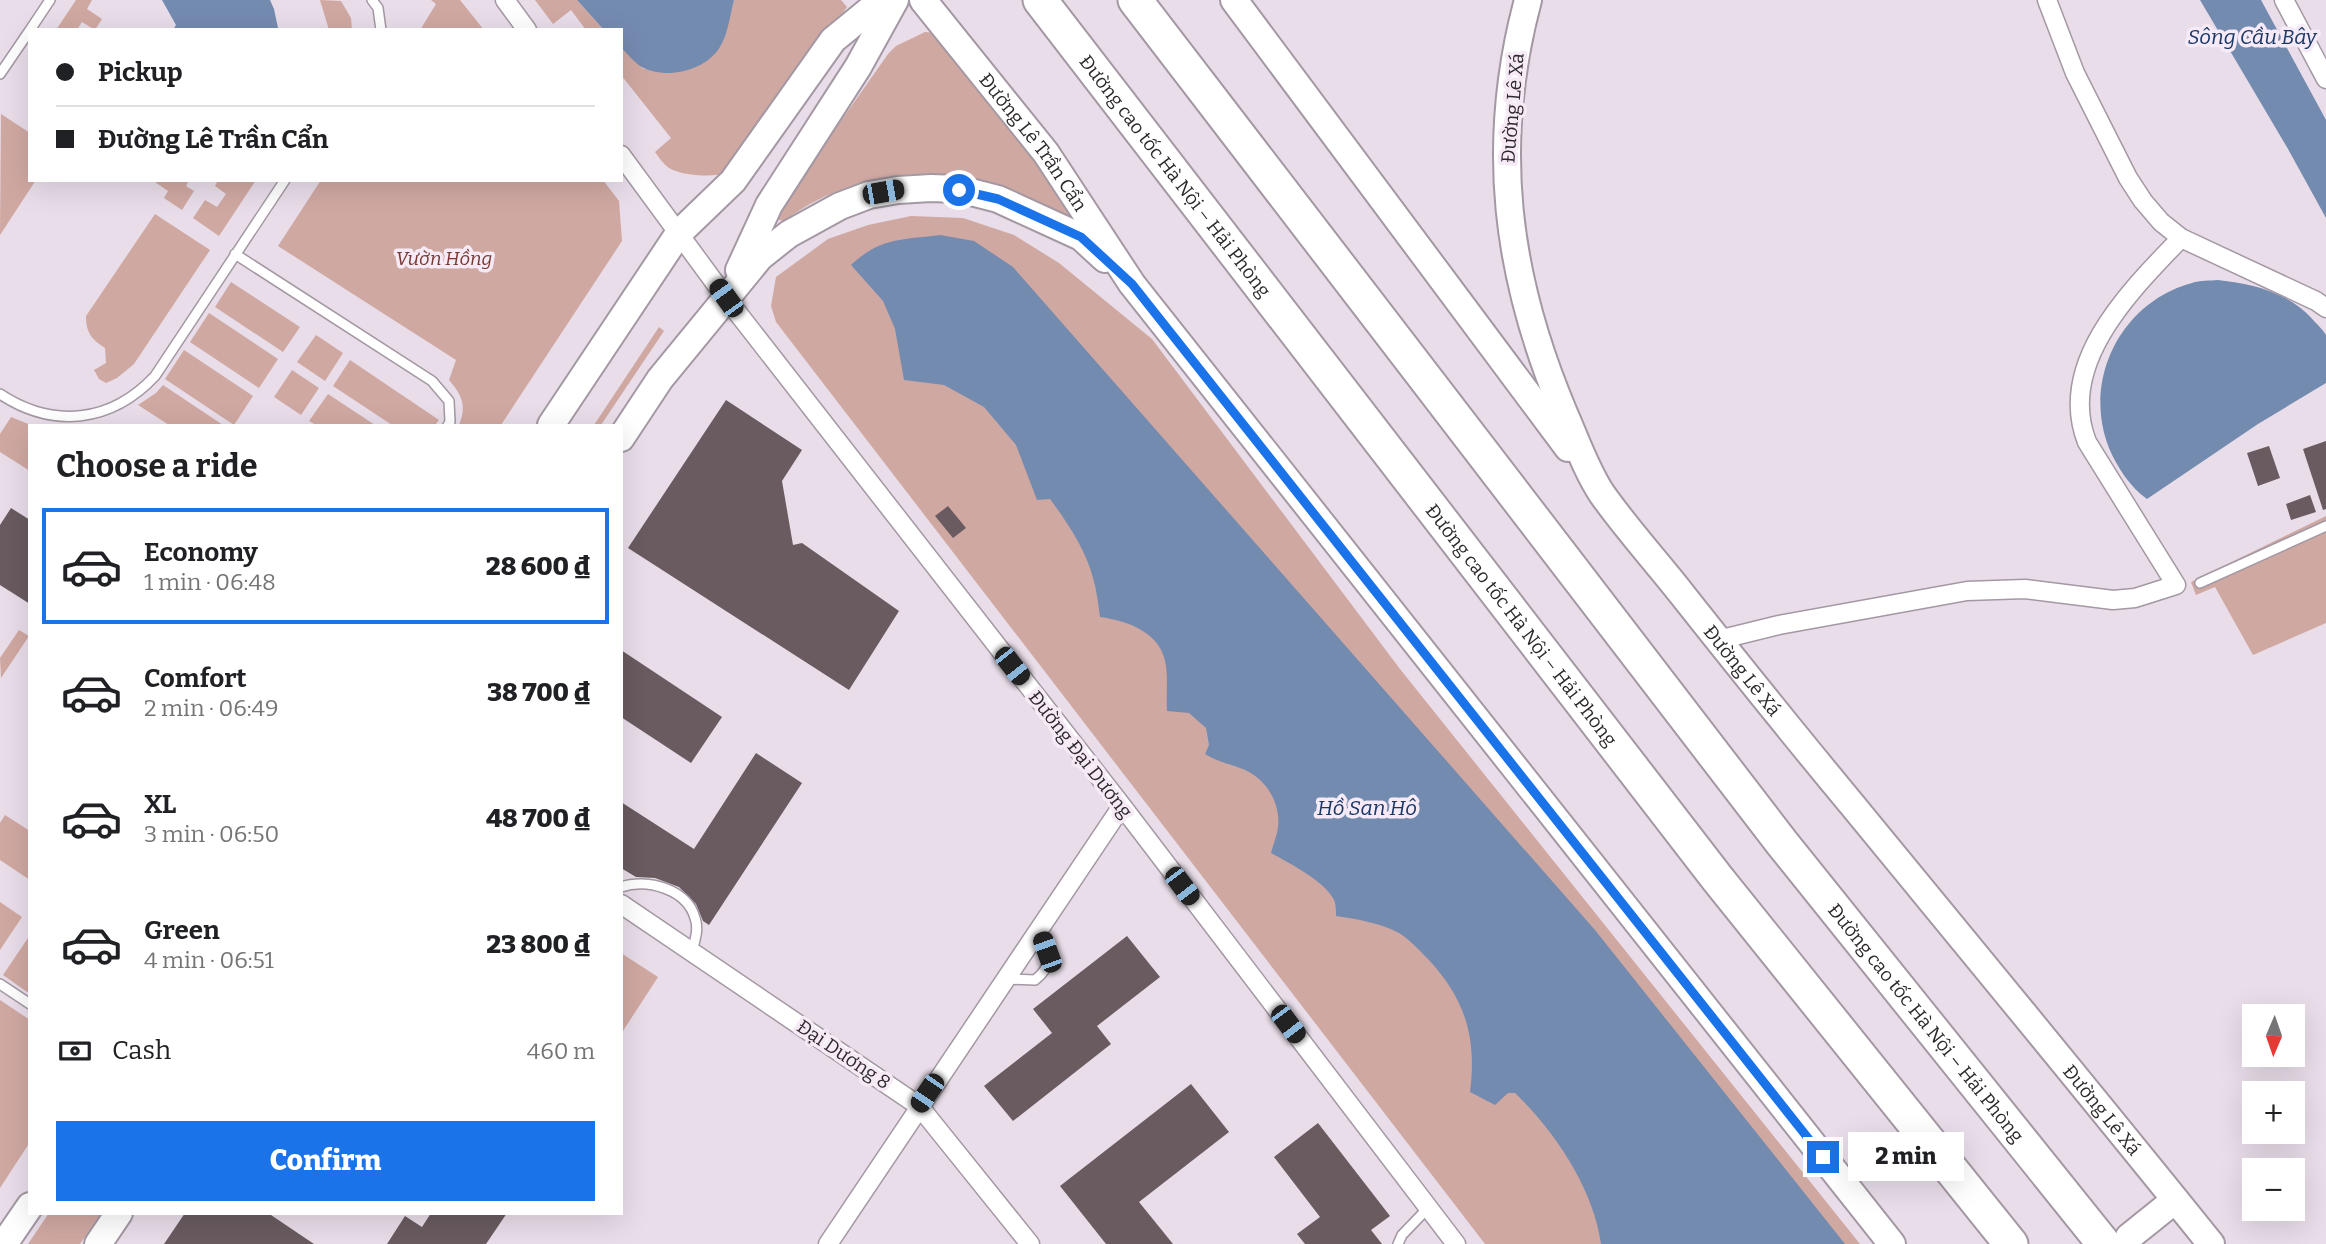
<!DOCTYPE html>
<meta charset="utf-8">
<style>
:root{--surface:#fff;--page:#f2f2f2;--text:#202124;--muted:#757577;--line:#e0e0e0;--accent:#1a73e8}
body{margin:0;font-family:Bitter,serif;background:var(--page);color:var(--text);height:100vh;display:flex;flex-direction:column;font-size:26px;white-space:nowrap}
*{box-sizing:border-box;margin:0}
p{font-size:23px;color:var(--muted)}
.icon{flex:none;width:38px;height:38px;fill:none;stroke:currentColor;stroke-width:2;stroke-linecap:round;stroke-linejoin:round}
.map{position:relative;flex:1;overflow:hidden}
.sheet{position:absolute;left:28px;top:424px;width:595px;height:791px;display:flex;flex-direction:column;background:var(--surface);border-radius:0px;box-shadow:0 7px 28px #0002}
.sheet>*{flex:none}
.top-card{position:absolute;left:28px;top:28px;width:595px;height:154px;border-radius:0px;box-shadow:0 7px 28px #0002;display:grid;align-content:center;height:154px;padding:0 28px;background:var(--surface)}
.needle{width:46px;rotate:182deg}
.fabs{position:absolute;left:2242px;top:1004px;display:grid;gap:14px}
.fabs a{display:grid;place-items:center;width:63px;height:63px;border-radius:0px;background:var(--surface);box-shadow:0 7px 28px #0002;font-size:35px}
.end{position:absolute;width:32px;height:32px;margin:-16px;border:9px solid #1a73e8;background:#fff;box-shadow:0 0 0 4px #fff}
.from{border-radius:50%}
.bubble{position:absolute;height:49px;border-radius:0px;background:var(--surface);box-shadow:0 7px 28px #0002;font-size:23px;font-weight:800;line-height:49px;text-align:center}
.car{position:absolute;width:21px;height:42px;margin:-21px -10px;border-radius:9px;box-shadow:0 0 5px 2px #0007;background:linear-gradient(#222 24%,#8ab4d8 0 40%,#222 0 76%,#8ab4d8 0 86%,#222 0)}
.top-card b{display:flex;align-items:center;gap:24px;height:66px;font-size:26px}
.top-card b+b{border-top:2px solid var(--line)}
.top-card i{width:18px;height:18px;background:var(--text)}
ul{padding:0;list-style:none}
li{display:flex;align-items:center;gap:21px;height:116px;margin:0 14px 10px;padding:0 14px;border:4px solid transparent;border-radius:0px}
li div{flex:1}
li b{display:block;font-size:26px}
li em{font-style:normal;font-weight:800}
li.on{border-color:var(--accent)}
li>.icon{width:63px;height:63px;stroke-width:1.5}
h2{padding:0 28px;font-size:32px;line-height:84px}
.pay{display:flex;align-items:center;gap:18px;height:77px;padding:0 28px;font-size:26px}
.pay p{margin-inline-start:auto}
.action{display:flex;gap:14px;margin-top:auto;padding:14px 28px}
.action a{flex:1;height:80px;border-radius:0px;background:var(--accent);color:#fff;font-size:28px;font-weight:800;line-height:80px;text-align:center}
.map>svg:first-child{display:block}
.green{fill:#d0a8a2}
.water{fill:#748bb0}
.building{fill:#695b5f}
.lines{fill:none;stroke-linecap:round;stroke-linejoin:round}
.lane-casing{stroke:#a398a3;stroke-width:12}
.street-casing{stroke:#a398a3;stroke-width:21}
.secondary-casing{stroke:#a398a3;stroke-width:30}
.highway-casing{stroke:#a398a3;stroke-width:37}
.lane{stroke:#fff;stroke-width:9}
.street{stroke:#fff;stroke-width:18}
.secondary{stroke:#fff;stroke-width:26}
.highway{stroke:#fff;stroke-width:33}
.route{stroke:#1a73e8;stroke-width:9}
.labels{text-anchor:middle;stroke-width:7;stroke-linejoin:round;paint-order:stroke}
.street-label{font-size:19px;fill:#2c282c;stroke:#f5eaf6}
.park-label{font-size:19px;font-style:italic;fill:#783832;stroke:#f5eaf6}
.water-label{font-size:21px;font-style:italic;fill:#193868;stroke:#f5eaf6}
</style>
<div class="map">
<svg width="2326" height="1244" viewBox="0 0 2326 1244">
<rect width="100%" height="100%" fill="#e8dde9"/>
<path class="green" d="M 76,0 L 92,0 L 87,9 L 102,19 L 95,30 L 82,22 L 77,30 L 56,30 Z
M 320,0 L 341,1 L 351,18 L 352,30 L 329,30 Z
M 431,0 L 460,0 L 484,30 L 420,30 L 436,4 Z
M 535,0 L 577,0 L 604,30 L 586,30 L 571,10 L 553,24 Z
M 734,0 L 841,0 L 847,7 L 729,172 C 714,178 685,176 671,169 C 664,165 660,159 655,152 L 671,138 L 621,75 L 621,48 L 644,69 L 720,47 Z
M 925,32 L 938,33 L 968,68 L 1073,213 L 1069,220 C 1046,207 1023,193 997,185 C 926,161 843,177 784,221 L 775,219 L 774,216 L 888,54 L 896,46 Z
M 1,114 L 30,133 L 30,180 L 36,180 L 0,235 Z
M 152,180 L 189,180 L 186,186 L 194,191 L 182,210 L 164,198 L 168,191 Z
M 218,180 L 256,180 L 219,236 L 193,218 L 205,200 L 217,207 L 226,194 L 215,186 Z
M 321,180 L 603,180 L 619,201 L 622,241 L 501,425 L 459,425 C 467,406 462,395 449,380 L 456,360 L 278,246 Z
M 155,214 L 210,250 L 134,364 L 117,378 L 106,383 L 99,379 L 94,370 L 106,363 L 105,348 C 91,339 86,332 86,316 Z
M 911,216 L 963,218 L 1014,235 L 1059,263 L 1152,339 L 1400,669 L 1860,1244 L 1485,1244 L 776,322 L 771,306 L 776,277 L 828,239 L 868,225 Z
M 231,282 L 300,327 L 283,352 L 215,307 Z
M 209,313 L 278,359 L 259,388 L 190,342 Z
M 659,327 L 664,331 L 601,425 L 594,425 Z
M 316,335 L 343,353 L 325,381 L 297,362 Z
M 184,350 L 253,396 L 234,425 L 165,379 Z
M 350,360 L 439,420 L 435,425 L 392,425 L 333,386 Z
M 292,370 L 319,388 L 301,415 L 274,397 Z
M 163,385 L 223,425 L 169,425 L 138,405 L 156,393 Z
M 328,394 L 375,425 L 316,425 L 309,421 Z
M 11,417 L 31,425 L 30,471 L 0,452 L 0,434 Z
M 2326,516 L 2326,623 L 2253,655 L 2215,587 L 2196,595 L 2191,582 Z
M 19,630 L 29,636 L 1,678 L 0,658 Z
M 5,815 L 30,831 L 30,880 L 0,860 L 0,823 Z
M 0,902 L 22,917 L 0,950 Z
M 30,935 L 30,994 L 3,975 Z
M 621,953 L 658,977 L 621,1034 Z
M 0,1000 L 30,1020 L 30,1142 L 0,1188 Z
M 49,1213 L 101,1213 L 80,1244 L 28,1244 Z"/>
<path class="water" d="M 162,0 L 270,0 L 274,9 L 278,28 L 173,30 L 176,25 Z
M 577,0 L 734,0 C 730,15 728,34 720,47 C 706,70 670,79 646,69 C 637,66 629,55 621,48 L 621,30 L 604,30 Z
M 2200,0 L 2261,0 L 2326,120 L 2326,218 L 2288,149 Z
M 940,235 L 974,241 L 1013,267 L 1595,930 L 1845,1244 L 1601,1244 C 1594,1190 1555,1131 1515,1093 L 1508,1093 L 1495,1105 L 1470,1092 C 1477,1037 1465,998 1427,958 C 1419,950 1409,939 1399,933 C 1380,923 1357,919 1336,916 C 1336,912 1336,904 1334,900 C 1325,881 1289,863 1271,853 C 1273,845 1277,836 1278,827 C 1281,801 1264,776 1240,768 C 1226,763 1216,761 1205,754 L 1209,745 L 1206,728 L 1189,713 L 1167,711 C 1166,696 1168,680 1166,666 C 1162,633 1129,621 1100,617 C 1098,604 1097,591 1093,578 C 1086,550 1067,522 1050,499 L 1037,500 L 1016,445 L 984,407 L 944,385 L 904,380 L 895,329 L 883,301 L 851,265 C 881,237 902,240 940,235 Z
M 2218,280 C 2254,284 2291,293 2315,322 C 2318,325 2324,331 2326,335 C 2326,344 2326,372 2326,383 L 2258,424 L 2147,499 C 2130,487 2117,467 2109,448 C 2082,380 2121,302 2192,283 C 2200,280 2210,281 2218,280 Z"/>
<path class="building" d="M 726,400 L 802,450 L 782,481 L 793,545 L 802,543 L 899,611 L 849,690 L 628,548 Z
M 2326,441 L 2326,509 L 2323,510 L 2303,449 Z
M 2269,446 L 2280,478 L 2258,486 L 2247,453 Z
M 2310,495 L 2316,512 L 2291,520 L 2286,504 Z
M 948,506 L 966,528 L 953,538 L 935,516 Z
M 11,508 L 30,520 L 30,604 L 0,585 L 0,525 Z
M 621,650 L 722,717 L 691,763 L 621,717 Z
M 756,753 L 802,783 L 709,925 L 703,921 L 696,904 L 679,887 L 655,878 L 636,877 L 621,868 L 621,802 L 694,849 Z
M 1127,936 L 1160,977 L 1097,1026 L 1111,1044 L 1013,1121 L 984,1086 L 1052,1033 L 1033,1009 Z
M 1191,1084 L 1229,1132 L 1139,1202 L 1173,1244 L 1106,1244 L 1060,1186 Z
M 1318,1123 L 1390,1216 L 1371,1230 L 1382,1244 L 1305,1244 L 1297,1234 L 1320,1217 L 1274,1157 Z
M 185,1213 L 268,1213 L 314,1244 L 164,1244 Z
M 431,1213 L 507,1213 L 486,1244 L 387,1244 L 405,1216 L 422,1227 Z"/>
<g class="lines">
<defs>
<path id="lane" d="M 372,0 L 378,8 L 381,30
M 30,30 L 50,0
M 0,74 L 30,30
M 235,254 L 432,381 L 449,401 L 450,422 L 448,425
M 0,394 C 53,429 111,423 155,376 L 285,180
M 2200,583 L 2326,526
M 621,887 C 647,878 687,889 695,918 C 699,929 695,940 692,951
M 1006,979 L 1035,980 C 1055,964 1048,953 1040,932
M 0,984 L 30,1004
M 1398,1244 L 1402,1235 L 1428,1208"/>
<path id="street" d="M 505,0 L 527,30
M 2047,0 L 2075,73 L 2128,178 L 2143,201 L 2161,222 L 2181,238 L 2316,301 L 2326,308
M 2284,0 L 2326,79
M 621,155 L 726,298 L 1122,806 L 1456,1244
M 1718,640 L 1779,625 L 1967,591 L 2025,589 L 2113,600 L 2135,598 L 2176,585 L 2087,442 C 2056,363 2131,290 2181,238
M 621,904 L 919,1106 L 1030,1244
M 828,1244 L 1122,806"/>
<g id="secondary">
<path id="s1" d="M 923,0 L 1046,153 L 1132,284 L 1892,1244"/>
<path d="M 1234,0 L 1568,448"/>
<path id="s2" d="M 1528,0 C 1489,145 1506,276 1564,413 C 1576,440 1586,470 1602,494 C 1626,528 1655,560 1681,593 C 1738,665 1795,736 1854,807 C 1973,952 2093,1097 2211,1244"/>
<path d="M 739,270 L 769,205 L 858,67 L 895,0"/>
<path d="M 551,425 L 679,233 L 733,181 L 833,40 L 882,0"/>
<path d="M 621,438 L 660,379 L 760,257 L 789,234 L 840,206 L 869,195 L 898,190 L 931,188 L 959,189 L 998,199 L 1081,237 L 1105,259"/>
<path d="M 2129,1237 L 2175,1200"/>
<path d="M 4,1244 L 30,1206"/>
<path d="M 98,1244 L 119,1213"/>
</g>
<g id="highway">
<path id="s3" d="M 1040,0 L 1717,878 L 2011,1244"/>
<path id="s4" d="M 1135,0 L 1782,843 L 2104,1244"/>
</g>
</defs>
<use href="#lane" class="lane-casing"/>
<use href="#street" class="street-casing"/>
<use href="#secondary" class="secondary-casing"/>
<use href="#highway" class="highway-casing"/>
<use href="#lane" class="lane"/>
<use href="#street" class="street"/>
<use href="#secondary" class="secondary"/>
<use href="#highway" class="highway"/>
</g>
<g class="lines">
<path class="route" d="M 959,190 L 998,199 L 1081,237 L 1132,284 L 1823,1157"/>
</g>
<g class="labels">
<g class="street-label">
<text transform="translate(1512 108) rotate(-85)" y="7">Đường Lê Xá</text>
<text dy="7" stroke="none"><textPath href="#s1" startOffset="180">Đường Lê Trần Cẩn</textPath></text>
<text dy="7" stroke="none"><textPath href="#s3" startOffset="222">Đường cao tốc Hà Nội – Hải Phòng</textPath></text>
<text dy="7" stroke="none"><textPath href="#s3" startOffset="789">Đường cao tốc Hà Nội – Hải Phòng</textPath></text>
<text dy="7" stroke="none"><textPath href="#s2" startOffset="738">Đường Lê Xá</textPath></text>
<text transform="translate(1081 754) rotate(52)" y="7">Đường Đại Dương</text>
<text dy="7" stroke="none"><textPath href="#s4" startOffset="1293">Đường cao tốc Hà Nội – Hải Phòng</textPath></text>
<text transform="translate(844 1054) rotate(34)" y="7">Đại Dương 8</text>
<text dy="7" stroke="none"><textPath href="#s2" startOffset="1306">Đường Lê Xá</textPath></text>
</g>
<g class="park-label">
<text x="444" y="265">Vườn Hồng</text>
</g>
<g class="water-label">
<text x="2252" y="44">Sông Cầu Bây</text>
<text x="1367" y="815">Hồ San Hô</text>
</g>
</g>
</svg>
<div class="fabs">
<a><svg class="needle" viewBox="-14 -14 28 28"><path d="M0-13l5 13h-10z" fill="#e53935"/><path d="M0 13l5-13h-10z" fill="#757577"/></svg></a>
<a>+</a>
<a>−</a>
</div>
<i class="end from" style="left:959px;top:190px"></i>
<i class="end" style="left:1823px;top:1157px"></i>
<div class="bubble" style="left:1848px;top:1132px;width:116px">2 min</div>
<i class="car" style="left:883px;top:192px;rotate:80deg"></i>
<i class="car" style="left:726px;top:298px;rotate:324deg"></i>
<i class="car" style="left:1012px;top:666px;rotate:142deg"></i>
<i class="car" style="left:1182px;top:886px;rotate:143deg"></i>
<i class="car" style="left:1047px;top:952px;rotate:340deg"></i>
<i class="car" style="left:1288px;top:1024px;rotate:143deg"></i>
<i class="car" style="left:927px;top:1093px;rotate:214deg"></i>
<div class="top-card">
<b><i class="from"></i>Pickup</b>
<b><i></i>Đường Lê Trần Cẩn</b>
</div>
<section class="sheet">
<h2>Choose a ride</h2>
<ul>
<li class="on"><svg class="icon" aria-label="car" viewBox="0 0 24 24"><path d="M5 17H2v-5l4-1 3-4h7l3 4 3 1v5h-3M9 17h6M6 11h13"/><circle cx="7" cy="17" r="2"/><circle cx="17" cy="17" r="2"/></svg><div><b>Economy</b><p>1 min · 06:48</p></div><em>28 600 ₫</em></li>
<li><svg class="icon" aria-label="car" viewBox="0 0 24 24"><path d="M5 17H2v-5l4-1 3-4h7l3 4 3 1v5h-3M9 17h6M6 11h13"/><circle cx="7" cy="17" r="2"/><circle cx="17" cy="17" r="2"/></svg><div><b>Comfort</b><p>2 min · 06:49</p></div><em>38 700 ₫</em></li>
<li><svg class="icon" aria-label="car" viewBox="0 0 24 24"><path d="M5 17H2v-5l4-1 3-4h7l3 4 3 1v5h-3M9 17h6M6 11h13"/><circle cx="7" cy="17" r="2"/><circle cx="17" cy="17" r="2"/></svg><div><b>XL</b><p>3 min · 06:50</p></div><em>48 700 ₫</em></li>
<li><svg class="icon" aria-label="car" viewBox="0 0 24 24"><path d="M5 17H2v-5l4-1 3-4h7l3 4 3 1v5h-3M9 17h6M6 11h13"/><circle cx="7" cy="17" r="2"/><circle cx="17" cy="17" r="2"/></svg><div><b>Green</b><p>4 min · 06:51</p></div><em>23 800 ₫</em></li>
</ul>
<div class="pay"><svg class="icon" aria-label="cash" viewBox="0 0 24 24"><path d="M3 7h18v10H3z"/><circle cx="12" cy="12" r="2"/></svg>Cash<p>460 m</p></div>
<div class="action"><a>Confirm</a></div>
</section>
</div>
